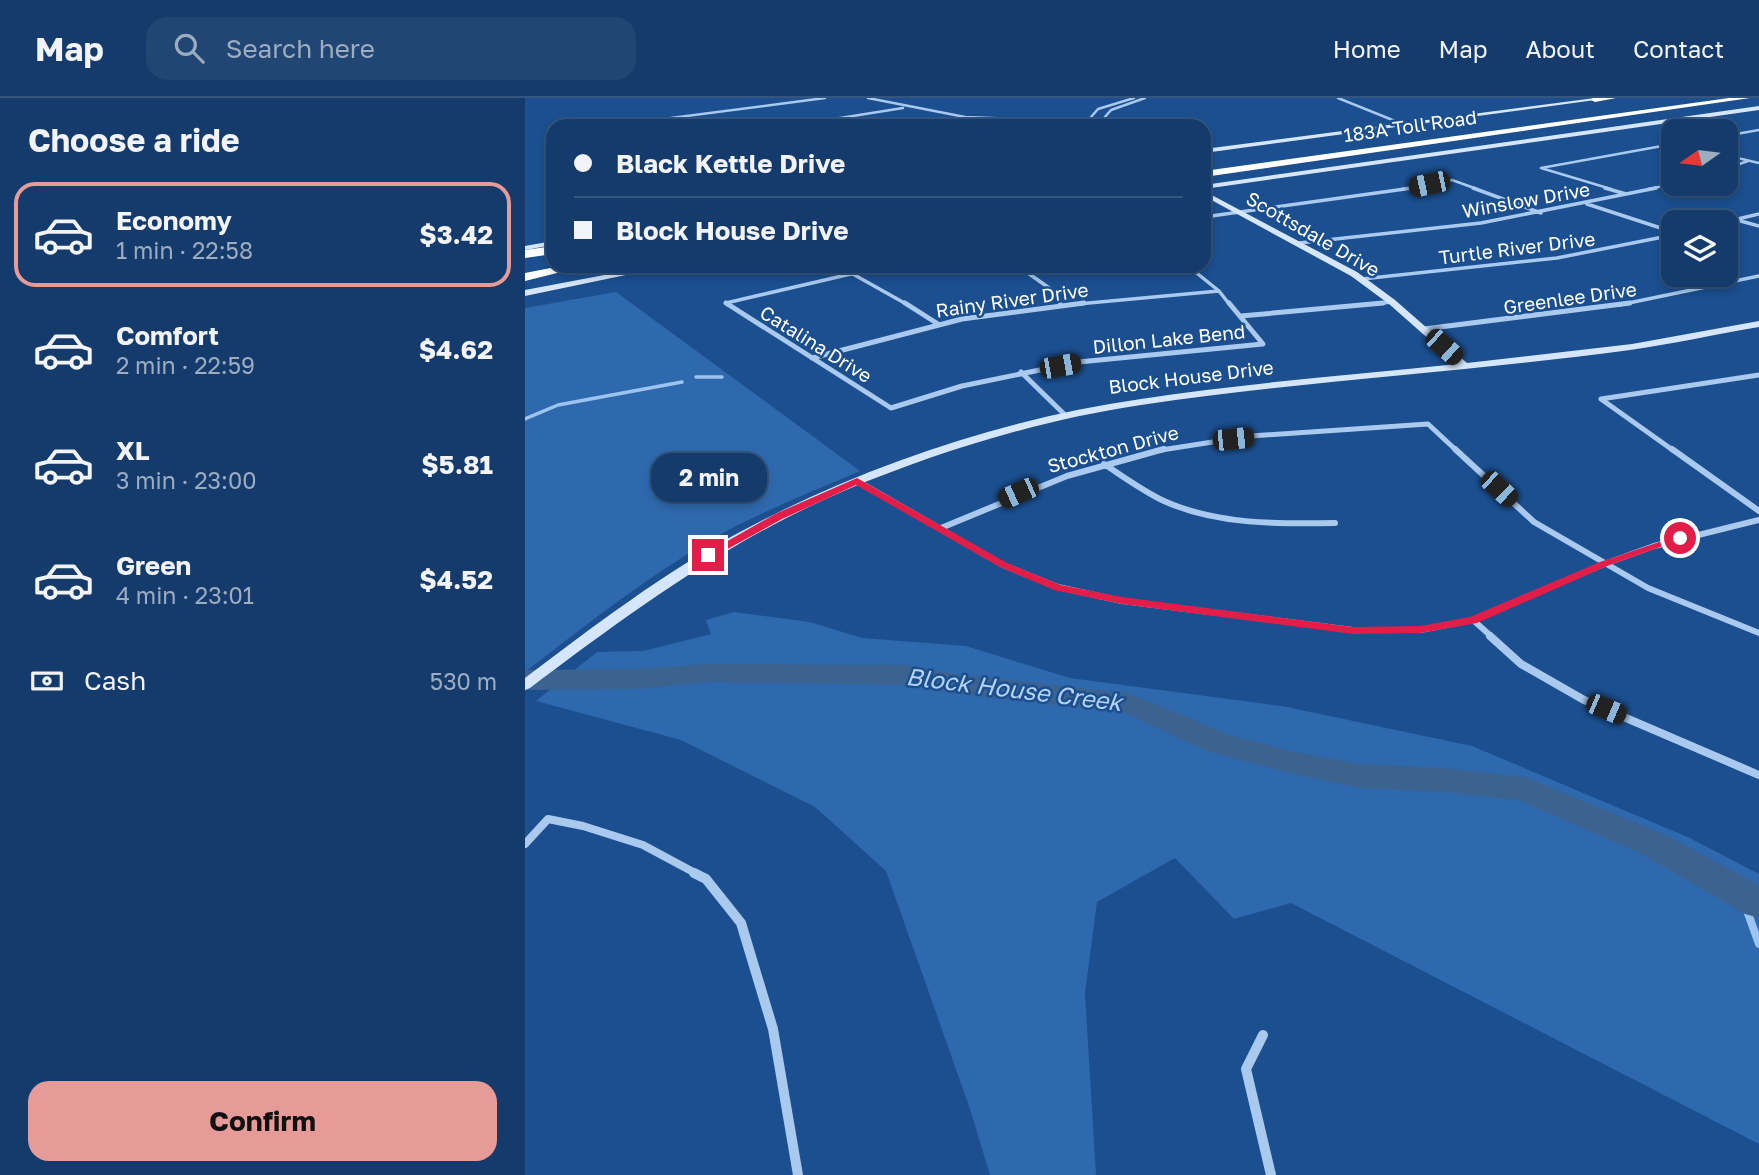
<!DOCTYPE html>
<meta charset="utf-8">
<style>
:root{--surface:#143b6b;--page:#214673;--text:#f1f3f6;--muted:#9dadc1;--line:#33557e;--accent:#e69b98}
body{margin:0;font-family:"Golos Text",sans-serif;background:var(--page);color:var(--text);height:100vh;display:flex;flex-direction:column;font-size:26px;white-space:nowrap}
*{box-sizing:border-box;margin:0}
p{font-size:23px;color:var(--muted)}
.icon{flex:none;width:38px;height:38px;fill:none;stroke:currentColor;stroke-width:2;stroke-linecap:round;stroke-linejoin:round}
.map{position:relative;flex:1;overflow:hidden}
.sheet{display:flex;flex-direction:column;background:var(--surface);width:525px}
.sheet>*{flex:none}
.hud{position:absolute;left:21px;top:21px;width:665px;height:154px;border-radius:21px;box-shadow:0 4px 10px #0003,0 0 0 2px var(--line);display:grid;align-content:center;height:154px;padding:0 28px;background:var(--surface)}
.needle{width:46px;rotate:256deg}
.fabs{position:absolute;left:1136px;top:21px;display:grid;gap:14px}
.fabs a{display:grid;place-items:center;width:77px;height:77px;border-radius:14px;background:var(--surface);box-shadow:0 4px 10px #0003,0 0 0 2px var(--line);font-size:35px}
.end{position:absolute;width:32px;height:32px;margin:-16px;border:9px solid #e11d48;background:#fff;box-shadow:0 0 0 4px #fff}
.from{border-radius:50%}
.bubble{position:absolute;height:49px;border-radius:21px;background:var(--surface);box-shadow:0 4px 10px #0003,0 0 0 2px var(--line);font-size:23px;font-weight:700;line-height:49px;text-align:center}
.car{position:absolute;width:21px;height:42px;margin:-21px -10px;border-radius:9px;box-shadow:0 0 5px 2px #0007;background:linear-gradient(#222 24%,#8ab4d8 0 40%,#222 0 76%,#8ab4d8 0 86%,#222 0)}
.hud b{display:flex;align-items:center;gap:24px;height:66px;font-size:26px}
.hud b+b{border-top:2px solid var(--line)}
.hud i{width:18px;height:18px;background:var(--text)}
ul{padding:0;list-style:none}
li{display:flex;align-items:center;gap:21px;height:105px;margin:0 14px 10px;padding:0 14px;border:4px solid transparent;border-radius:21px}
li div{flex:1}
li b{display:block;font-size:26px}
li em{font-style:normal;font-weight:700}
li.selected{border-color:var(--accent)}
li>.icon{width:63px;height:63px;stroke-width:1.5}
h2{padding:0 28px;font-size:32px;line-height:84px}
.pay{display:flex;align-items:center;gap:18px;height:77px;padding:0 28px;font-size:26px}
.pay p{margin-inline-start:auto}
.button{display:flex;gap:14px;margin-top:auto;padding:14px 28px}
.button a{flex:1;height:80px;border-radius:21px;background:var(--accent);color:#111;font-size:28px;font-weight:700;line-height:80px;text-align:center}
header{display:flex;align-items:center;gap:42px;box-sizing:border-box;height:98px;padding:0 35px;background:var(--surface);border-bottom:2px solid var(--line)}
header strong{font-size:33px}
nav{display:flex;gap:38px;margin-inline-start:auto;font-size:24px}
.search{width:490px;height:63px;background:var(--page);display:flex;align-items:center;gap:18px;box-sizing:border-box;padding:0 24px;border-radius:21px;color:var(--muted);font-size:26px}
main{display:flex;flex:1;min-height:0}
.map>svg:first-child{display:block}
.green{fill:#2e69ad}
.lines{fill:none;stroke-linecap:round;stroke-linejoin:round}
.stream-far1{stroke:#9cc4f0;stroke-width:3.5}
.stream{stroke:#9cc4f0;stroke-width:8}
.river{fill:#3c6290;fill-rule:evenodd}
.street-far5{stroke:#a9c9ee;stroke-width:2.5}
.street-far4{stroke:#a9c9ee;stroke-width:3.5}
.street-far3{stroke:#a9c9ee;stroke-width:5}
.street-far2{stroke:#a9c9ee;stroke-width:6}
.street-far1{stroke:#a9c9ee;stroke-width:8}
.street{stroke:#a9c9ee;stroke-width:10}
.secondary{fill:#d6e6fa;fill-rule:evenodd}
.highway{fill:#fff;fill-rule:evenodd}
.route{fill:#e11d48}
.labels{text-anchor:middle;stroke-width:5;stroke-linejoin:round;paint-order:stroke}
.far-street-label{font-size:19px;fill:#fff;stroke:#1b4f8f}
.water-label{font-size:24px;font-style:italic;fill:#b5d3f5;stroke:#1b4f8f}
</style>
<header>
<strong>Map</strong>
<div class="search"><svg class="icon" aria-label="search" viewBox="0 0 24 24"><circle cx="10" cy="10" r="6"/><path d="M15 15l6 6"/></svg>Search here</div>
<nav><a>Home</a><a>Map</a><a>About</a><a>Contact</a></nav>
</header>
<main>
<section class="sheet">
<h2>Choose a ride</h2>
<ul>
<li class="selected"><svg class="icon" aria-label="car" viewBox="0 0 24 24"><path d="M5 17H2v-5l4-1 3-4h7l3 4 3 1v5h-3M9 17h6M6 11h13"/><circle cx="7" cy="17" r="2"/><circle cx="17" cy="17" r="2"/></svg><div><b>Economy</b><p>1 min · 22:58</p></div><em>$3.42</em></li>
<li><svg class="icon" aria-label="car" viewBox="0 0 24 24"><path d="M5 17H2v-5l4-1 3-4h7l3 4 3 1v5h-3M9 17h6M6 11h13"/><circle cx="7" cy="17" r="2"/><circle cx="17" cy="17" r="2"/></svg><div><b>Comfort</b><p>2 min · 22:59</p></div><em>$4.62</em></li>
<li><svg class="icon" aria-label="car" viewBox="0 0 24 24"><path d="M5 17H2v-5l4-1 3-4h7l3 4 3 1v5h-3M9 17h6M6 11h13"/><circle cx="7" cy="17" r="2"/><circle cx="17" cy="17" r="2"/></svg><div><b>XL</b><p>3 min · 23:00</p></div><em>$5.81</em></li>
<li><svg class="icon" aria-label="car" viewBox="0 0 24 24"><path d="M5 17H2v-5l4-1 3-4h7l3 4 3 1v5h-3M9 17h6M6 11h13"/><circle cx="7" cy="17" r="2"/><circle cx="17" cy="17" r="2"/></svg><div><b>Green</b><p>4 min · 23:01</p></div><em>$4.52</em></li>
</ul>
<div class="pay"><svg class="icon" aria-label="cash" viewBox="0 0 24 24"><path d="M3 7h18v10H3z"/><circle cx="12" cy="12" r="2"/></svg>Cash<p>530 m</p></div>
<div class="button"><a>Confirm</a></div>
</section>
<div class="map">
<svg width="1234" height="1077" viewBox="0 0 1234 1077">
<rect width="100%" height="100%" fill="#1b4f8f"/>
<path class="green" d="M 91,194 L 335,373 C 284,395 232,415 184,443 C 119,481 60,528 0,574 L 0,210 Z
M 209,514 L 285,524 L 337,540 L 441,548 L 545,580 L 757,608 L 947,648 L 1165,740 L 1234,776 L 1234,1046 L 766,805 L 709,821 L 650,760 L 572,804 L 560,895 L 571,1077 L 465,1077 L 445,1011 L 361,773 L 290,709 L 156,642 L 11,603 L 72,554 L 118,553 L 186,536 L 181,522 Z"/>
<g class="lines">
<path class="stream-far1" d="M 171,279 L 197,279
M 0,321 L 33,307 L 157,284"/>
<path class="stream" d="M 1216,796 L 1234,846"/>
<path class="river" d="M 184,566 L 382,567 L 425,575 L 606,596 L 705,637 L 765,653 L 835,666 L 919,670 L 1000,679 L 1143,738 L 1234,787 L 1234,820 L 1220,816 L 1117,756 L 994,702 L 919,694 L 835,690 L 765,675 L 682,653 L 600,615 L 425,595 L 382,587 L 184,584 L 112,591 L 0,592 L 0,572 L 112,571 Z"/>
<path class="street-far5" d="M 343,0 L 440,19 L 574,24
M 813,0 L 880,27
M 560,26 L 573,11 L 609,0
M 573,27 L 586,12 L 620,0
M 84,28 L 300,0
M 265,28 L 378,10
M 1200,38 L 1234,32
M 1200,57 L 1234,65
M 1200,71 L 1223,63
M 877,91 L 927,82 L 952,91
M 1086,91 L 1016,70 L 1148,46
M 1123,91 L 1148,86"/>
<path class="street-far4" d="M 948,90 L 1016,115
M 1080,90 L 1101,96
M 1062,106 L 1148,134
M 679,119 L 887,90
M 1212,122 L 1234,128
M 1200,124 L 1234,116
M 774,145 L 956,125 L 1131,90
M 493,168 L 527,192 L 536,207
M 663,168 L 694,193 L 705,207
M 326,175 L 383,207
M 837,181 L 1032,160 L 1148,137
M 201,205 L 203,207
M 201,205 L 360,168
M 542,207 L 694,193
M 839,207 L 867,204
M 1094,207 L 1234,178"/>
<path class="street-far3" d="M 201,205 L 366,310 L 437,288 L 554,264 L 738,246 L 704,205
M 380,205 L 413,226
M 716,218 L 858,205
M 899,231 L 1105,205
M 287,260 L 437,221 L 559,205
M 496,274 L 540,317
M 630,353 L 726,338 L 903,326 L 932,353
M 1149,353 L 1076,301 L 1234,277"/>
<path class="street-far2" d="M 930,351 L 1009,424 L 1123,490 L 1234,535
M 1147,351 L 1234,413
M 579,366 C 599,379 618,393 639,403 C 692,427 754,426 810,425
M 332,383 L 478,467 L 533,489 L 597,503 L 828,532 L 895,532 L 948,522 L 1079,466 L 1129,448 L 1234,422
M 416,430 L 542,378 L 639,351
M 948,522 L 967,539"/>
<path class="street-far1" d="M 965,538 L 996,566 L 1059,602 L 1234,677
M 0,746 L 23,721 L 58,728 L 118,747 L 172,776"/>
<path class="street" d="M 169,775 L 181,781 L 216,825 L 248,931 L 273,1077
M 738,937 L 721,971 L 746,1077"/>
<path class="secondary" d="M 1070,0 L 1085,0 L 679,55 L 679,51 Z
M 1234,8 L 1234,12 L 679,91 L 679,87 Z
M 679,93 L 832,174 L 870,202 L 942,265 L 1107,246 L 1234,223 L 1234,229 C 1191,236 1148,246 1105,252 C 943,274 778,283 616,307 C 515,322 415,353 321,392 C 205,441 105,515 5,590 L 0,592 L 0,580 C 69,528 138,475 215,434 C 338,368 477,321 616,301 C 720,285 827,277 932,266 L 864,206 L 826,178 L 679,98 Z
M 28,143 L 28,147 L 0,152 L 0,148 Z
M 127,168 L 144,168 L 0,198 L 0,192 Z"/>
<path class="highway" d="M 1068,0 L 1091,0 L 1070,4 L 1066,2 Z
M 1204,0 L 1225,0 L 679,79 L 679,73 Z
M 28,148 L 28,156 L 0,160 L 0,152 Z
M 36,168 L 60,168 L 0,183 L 0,175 Z"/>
</g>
<path class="route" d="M 332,380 L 482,465 L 536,487 L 597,499 L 828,529 L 895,528 L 945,519 L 1075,464 L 1152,438 L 1160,440 L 1082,468 L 952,525 L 895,535 L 828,536 L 597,506 L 529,492 L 475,469 L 331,387 L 257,421 L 186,460 L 178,457 L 250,416 Z"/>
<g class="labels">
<g class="far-street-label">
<text transform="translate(885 28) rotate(-8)" y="7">183A Toll Road</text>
<text transform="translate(1001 102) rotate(-10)" y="7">Winslow Drive</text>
<text transform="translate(788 136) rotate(30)" y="7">Scottsdale Drive</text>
<text transform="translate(992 150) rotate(-7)" y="7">Turtle River Drive</text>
<text transform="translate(1045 200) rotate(-8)" y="7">Greenlee Drive</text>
<text transform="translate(487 202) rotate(-8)" y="7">Rainy River Drive</text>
<text transform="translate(644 241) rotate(-6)" y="7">Dillon Lake Bend</text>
<text transform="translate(291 246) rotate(32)" y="7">Catalina Drive</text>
<text transform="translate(666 279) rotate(-7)" y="7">Block House Drive</text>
<text transform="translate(588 351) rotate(-15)" y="7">Stockton Drive</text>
</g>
<g class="water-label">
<text transform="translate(489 592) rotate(7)" y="8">Block House Creek</text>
</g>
</g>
</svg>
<div class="fabs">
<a><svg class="needle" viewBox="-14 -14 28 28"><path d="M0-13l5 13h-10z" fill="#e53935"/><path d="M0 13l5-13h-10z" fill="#9dadc1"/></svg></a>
<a><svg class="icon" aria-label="layers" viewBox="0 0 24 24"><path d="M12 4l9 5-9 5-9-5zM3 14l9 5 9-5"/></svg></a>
</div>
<i class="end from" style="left:1155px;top:440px"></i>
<i class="end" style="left:183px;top:457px"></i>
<div class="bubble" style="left:126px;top:355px;width:116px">2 min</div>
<i class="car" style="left:904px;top:86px;rotate:258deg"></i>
<i class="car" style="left:919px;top:249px;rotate:132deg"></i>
<i class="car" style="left:535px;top:268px;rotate:80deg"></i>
<i class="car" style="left:708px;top:341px;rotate:84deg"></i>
<i class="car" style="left:974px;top:391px;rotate:133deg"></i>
<i class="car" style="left:493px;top:395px;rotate:246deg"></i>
<i class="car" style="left:1081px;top:611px;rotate:113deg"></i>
<div class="hud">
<b><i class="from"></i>Black Kettle Drive</b>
<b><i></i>Block House Drive</b>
</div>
</div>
</main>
